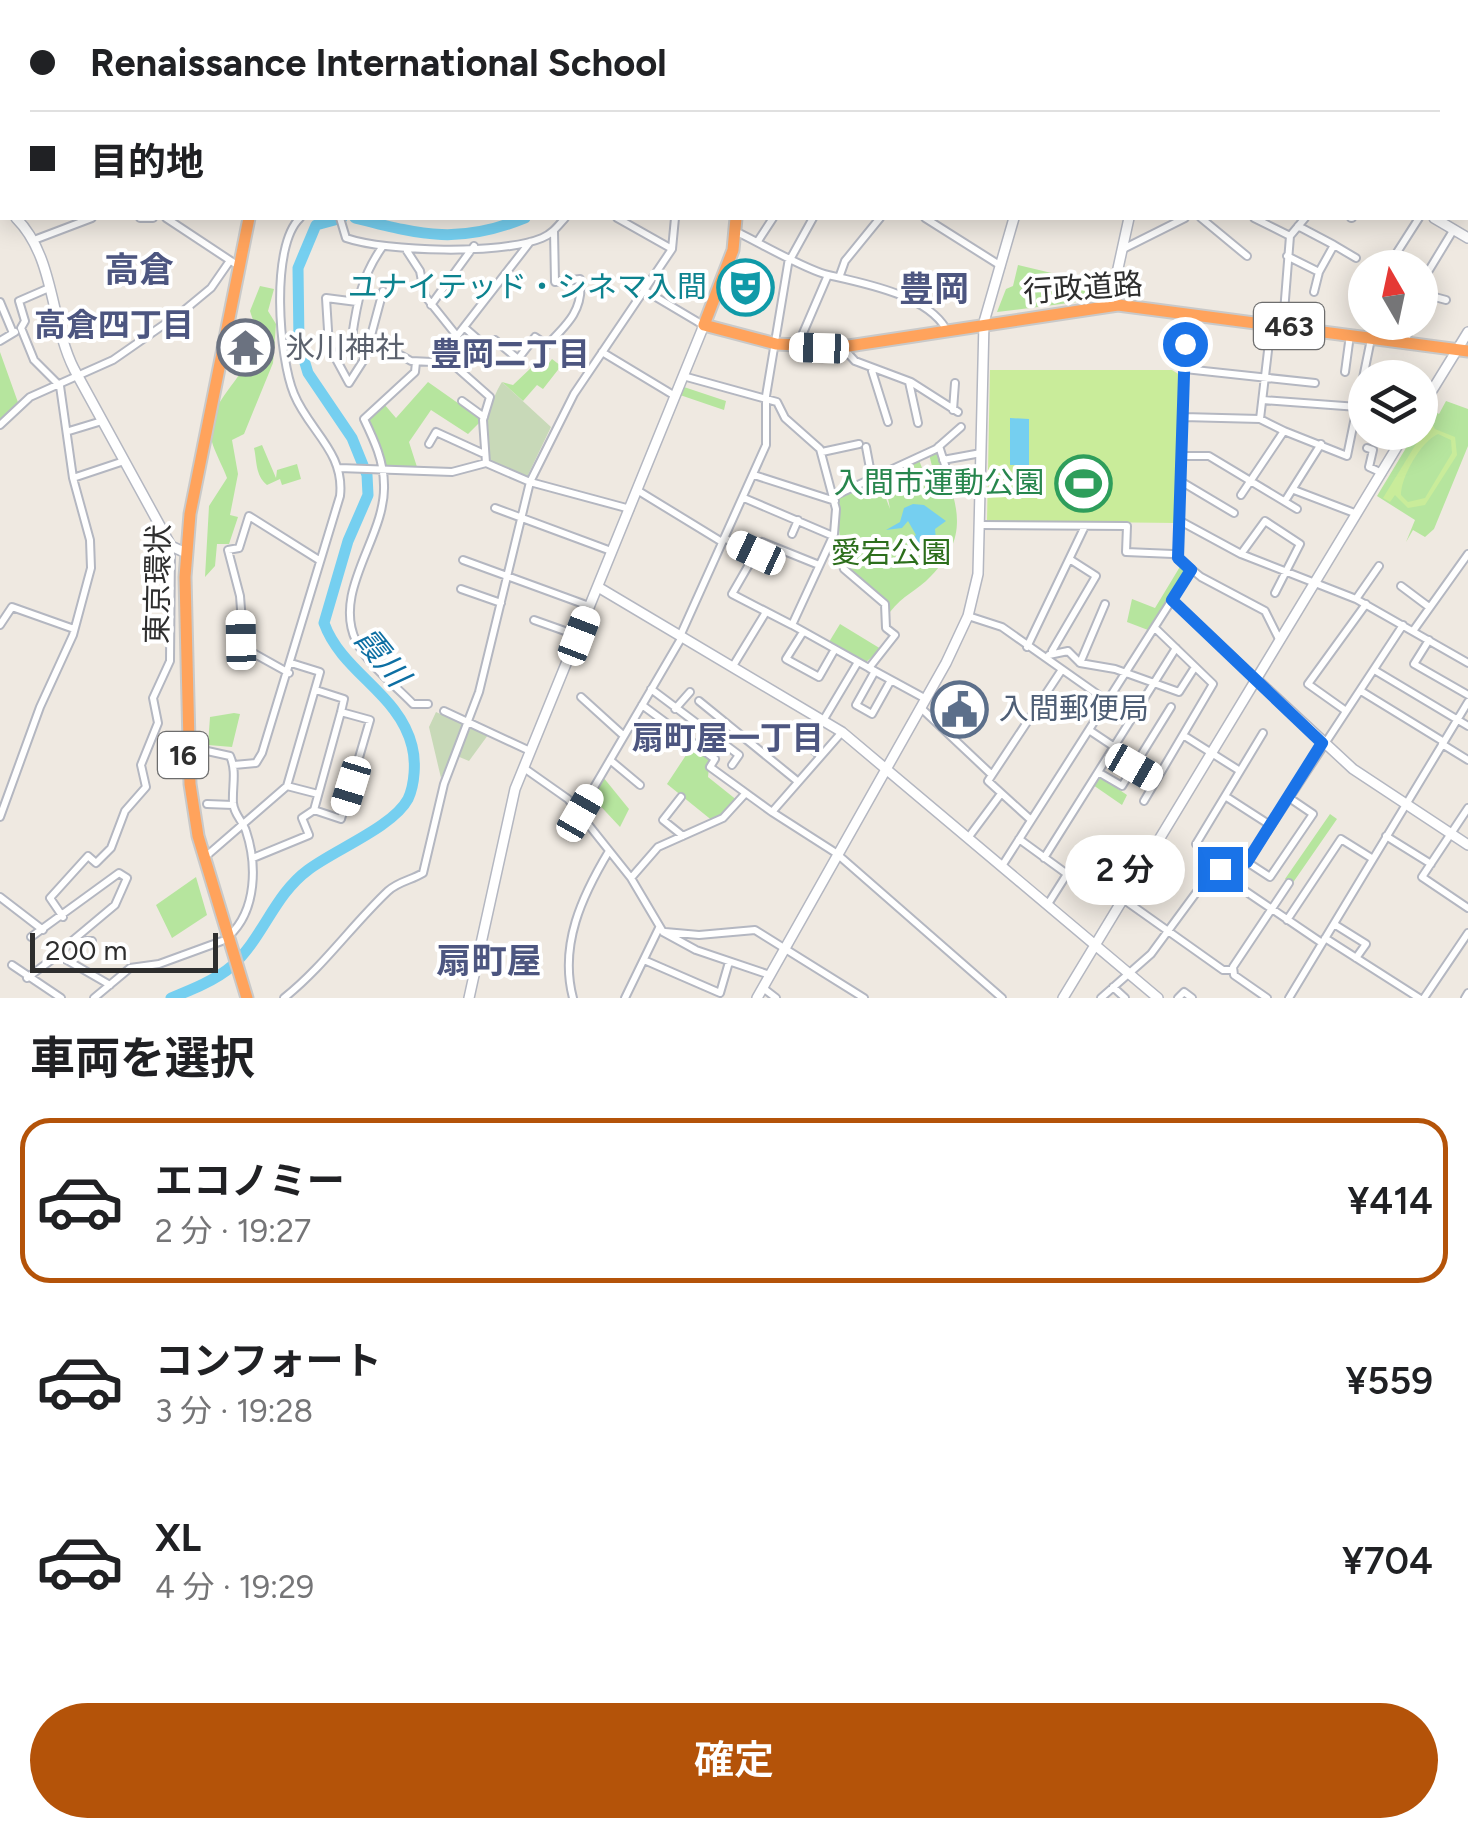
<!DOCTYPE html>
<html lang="ja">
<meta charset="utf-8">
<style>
:root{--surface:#fff;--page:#f2f2f2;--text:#202124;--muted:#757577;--line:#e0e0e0;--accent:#b45309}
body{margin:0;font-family:Figtree,"Noto Sans JP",sans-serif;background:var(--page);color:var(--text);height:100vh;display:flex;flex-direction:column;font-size:38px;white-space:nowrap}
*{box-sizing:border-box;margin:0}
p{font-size:32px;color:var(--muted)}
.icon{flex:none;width:55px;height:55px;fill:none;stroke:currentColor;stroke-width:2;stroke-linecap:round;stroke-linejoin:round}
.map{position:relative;height:998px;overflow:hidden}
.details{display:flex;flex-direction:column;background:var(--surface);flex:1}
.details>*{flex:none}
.banner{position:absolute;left:0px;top:0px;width:1470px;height:220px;box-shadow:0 5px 25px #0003;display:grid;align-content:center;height:220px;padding:0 30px;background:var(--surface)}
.needle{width:65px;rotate:351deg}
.fabs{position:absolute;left:1348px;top:250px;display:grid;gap:20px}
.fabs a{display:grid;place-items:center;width:90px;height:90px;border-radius:50%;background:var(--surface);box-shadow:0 5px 25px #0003;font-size:50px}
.scale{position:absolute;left:30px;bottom:25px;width:188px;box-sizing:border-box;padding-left:10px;border:5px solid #2e2e2e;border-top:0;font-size:28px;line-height:35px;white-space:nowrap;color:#2e2e2e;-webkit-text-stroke:8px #fff;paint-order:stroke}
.end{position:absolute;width:45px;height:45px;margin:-22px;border:12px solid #1a73e8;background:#fff;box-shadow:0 0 0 5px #fff}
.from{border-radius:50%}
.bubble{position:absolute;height:70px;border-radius:35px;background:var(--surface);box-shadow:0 5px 25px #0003;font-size:32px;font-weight:600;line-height:70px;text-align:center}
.car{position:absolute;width:30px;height:60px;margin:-30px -15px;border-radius:12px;box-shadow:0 0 8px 2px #0007;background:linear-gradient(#fff 24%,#345 0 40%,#fff 0 76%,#345 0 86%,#fff 0)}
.banner b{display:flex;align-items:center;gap:35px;height:95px;font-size:38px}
.banner b+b{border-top:2px solid var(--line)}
.banner i{width:25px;height:25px;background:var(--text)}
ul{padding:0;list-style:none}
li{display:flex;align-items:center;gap:30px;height:165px;margin:0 20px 15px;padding:0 10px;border:5px solid transparent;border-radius:30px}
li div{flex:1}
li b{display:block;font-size:38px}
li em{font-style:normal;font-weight:600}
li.on{border-color:var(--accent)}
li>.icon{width:90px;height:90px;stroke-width:1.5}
h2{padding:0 30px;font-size:45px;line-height:120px}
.cta{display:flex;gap:20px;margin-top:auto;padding:20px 30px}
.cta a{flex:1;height:115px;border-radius:60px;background:var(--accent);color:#fff;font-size:40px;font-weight:600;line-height:115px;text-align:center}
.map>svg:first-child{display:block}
.green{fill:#b6e59e}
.cemetery{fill:#c8d9b8}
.pitch{fill:#c9ec9a;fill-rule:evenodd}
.water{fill:#75cff0}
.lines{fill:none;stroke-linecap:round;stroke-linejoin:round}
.river{stroke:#75cff0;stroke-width:11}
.street-casing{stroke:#b4b7c1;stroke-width:10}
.secondary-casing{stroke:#b4b7c1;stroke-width:12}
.highway-casing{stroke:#c9c9c9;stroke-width:15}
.street{stroke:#fff;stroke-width:6}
.secondary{stroke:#fff;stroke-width:9}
.highway{stroke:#ffa35c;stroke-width:11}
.route{stroke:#1a73e8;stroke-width:12}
.labels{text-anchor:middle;stroke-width:8;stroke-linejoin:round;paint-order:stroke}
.shield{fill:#fff;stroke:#6d6d6d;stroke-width:2.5}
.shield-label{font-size:28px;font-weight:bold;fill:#2e2e2e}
.culture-label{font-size:30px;fill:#0d838f;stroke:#fff;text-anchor:end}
.street-label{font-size:30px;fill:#2e2e2e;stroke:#fff}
.worship-label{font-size:30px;fill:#5b616d;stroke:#fff;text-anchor:start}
.leisure-label{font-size:30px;fill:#27864d;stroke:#fff;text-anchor:end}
.park-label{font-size:30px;fill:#2c6e1b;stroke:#fff}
.service-label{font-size:30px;fill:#4e5e75;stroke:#fff;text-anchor:start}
.neighbourhood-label{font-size:32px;font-weight:bold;fill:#4d5680;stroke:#fff}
.water-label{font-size:32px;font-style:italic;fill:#0d6fa3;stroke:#fff}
.quarter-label{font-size:35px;font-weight:bold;fill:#4d5680;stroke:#fff}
</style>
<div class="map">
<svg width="1468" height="998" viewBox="0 0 1468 998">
<rect width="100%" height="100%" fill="#efe9e1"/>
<path class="green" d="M 1018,265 L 1106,286 L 1085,301 L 997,312 L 1006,289 L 1013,286 Z
M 260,286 L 274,289 L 268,311 L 276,324 L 273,363 L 244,434 L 232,440 L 238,474 L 230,515 L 238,517 L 229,544 L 217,544 L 215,566 L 205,577 L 209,506 L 227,478 C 223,467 214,450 212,442 C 202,398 256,378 251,335 L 257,332 L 250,311 Z
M 0,352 L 20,408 L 0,422 Z
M 552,359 L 561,366 L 543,389 L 537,385 L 523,401 L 502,382 L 513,385 L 533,366 L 542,372 Z
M 428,382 L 482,420 L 468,434 L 431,410 L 409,442 L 417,467 L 386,465 L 368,419 L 384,404 L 396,418 Z
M 684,387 L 726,401 L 724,410 L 680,395 Z
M 1446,401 L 1468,409 L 1468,446 L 1434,529 L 1425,537 L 1413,530 L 1406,542 L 1415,520 L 1377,496 L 1415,433 L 1420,432 L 1430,408 L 1439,414 Z
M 262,445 L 276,478 L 277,470 L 297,464 L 301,479 L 282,485 L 280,479 L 267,485 C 255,475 257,460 254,448 Z
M 939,451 C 954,499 974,533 931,576 C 917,591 903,595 890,612 L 842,560 L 836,499 L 855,489 L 859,497 L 882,488 L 890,509 L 884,477 L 919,460 L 922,468 L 932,466 L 929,454 Z
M 1181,565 L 1188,570 L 1148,630 L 1127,622 L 1132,599 L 1155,608 Z
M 840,624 L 881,649 L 865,663 L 829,642 Z
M 234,713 L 240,714 L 232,747 L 208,745 L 210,717 Z
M 692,746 L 710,759 L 708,777 L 738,801 L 714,822 L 667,784 Z
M 1099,776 L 1127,795 L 1122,805 L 1093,785 Z
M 603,777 L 629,809 L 620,827 L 592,797 Z
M 1330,814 L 1337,819 L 1292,884 L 1285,879 Z
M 1127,854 L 1135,865 L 1125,882 L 1102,871 Z
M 196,877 L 207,915 L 172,938 L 156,905 Z"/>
<path class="cemetery" d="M 502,382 L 551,427 L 527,477 C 517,472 497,468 489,460 C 474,446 493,395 502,382 Z
M 436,712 L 465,725 L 441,778 L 429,727 Z
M 471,727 L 488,735 L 469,761 L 457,756 Z"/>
<path class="pitch" d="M 990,370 L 1172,370 L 1180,375 L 1178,523 L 987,521 Z
M 1430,421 L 1435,429 L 1455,437 L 1457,455 L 1425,505 L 1408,508 L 1395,495 L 1390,502 L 1383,498 ZM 1438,434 L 1451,440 L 1452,453 L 1425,498 L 1408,502 L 1401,495 C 1401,477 1421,441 1438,434 Z"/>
<path class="water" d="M 1010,418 L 1029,419 L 1029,465 L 1010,465 Z
M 913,504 L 924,505 L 946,521 L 935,529 L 936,540 L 931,545 L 910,545 L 908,541 L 916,535 L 908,521 L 902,528 L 886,530 L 900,522 L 904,508 Z"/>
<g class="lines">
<path class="river" d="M 572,0 L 572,2
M 355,218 C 422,235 458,245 525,218
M 171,998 C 191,990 216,980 232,966 C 263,938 274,895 308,870 C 334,850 393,827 408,799 C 415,784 416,761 412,746 C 399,693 342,673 324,623 L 348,541 L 368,495 L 367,475 L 352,438 L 308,373 L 299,343 L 298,268 L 316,225 L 342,218"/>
<defs>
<path id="street" d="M 139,0 L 142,2
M 554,0 L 554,2
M 71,2 L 72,0
M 191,2 L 193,0
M 348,2 L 349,0
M 417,2 L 418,0
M 708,2 L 708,0
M 745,2 L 745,0
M 782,2 L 783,0
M 928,2 L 932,0
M 1334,2 L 1334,0
M 0,22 L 2,20
M 0,40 L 2,46
M 0,54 L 2,53
M 0,88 L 2,89
M 0,114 L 2,112
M 140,218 L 153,218
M 166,218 L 234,263
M 340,218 L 346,238 C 387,252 501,255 542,238 C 552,234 558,226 565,218
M 617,218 L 672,249
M 925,218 L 1001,266
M 1201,218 L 1247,256
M 1254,218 L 1290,236
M 1351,218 L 1352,218
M 737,232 C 760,243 806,270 828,275 C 863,283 927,295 946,329
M 34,240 L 92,218
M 758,241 L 773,218
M 1334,245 L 1356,258
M 1123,249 L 1185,218
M 407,251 L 420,271 L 425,296 L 457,336
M 792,256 L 813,218
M 1287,256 L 1319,272 L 1334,245 L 1298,226
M 1387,268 L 1419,218
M 840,275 L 845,261 L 880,218
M 1420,285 L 1454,229
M 49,288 L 19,301 L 25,321 L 21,328 L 34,360 L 60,386 L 73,478
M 644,290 L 703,325
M 1314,292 L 1319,272
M 1420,293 L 1446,300
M 0,302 L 13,333
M 357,302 L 326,298 L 329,346 L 349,383 L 365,358 L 383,291
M 431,305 L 474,246
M 1283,325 L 1290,236 L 1305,218
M 465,328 L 488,348 L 495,340 L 518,359 L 535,337 L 547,345 C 568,324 584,309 580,279 L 555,282 L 554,231
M 372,339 L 411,361 L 453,363
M 0,341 L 15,332
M 1406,343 L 1410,322
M 797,347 L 828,275
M 843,348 L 855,361 L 911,382 L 958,412
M 602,352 L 675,396
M 364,357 L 352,337 C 357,302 362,275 383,246
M 416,362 L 415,372 L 364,419 C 374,440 384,461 384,485 C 386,537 332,590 356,641 C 368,665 395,685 413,704 L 428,704
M 1185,369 L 1315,383
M 872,371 L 888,422
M 1345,372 L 1350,335
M 683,376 L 777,402 L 785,418 L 820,449 L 836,509 L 834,534 L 792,625 L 732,594 L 762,542 L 819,565
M 909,382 L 918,423
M 1263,400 L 1358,407
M 462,401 L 484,417
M 953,410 L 955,383
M 1183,417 L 1260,419 L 1284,431 L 1241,495
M 1260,419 L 1271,325
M 0,425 L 30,397 L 113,360 L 182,312 L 211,288 L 229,262
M 69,431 L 102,421
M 1284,431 L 1347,456 L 1371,339
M 429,444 L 436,432 L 482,453
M 939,446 L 952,487 L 981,486
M 866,447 L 872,479
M 1367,448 L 1373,450 L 1369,467 L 1382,473
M 822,452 L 859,444
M 1183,456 L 1209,456 L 1297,509
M 943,460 L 981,453
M 486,463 L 483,420 L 490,397 L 455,366 L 457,336 L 530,242
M 339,468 L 452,472 L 486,463 L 530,482 L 630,509
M 754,475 L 835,501
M 1182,482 L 1234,513
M 637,490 L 722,542
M 1294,490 L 1357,514
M 834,496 L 936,449 L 961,427
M 744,498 L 833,536 L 844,569 L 885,604 L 886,628 L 895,635 L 869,668 L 926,699
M 1285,501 L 1321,444
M 495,508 L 611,551
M 1182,522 L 1241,554 L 1356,599 L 1468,663
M 981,525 L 1127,526 L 1126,552 L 1173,554 L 1201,577 L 1265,611 L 1280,641
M 792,534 L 798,520
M 724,538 L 756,553
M 1241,554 L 1265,521 L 1300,544 L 1275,593
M 1178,559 L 1186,312
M 463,560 L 589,606
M 1401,586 L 1429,607
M 461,589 L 501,603
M 1356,599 L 1379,566
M 1172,600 L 1256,679
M 968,616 L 1002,627 L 1107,701
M 534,620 L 579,636
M 0,625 L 12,607 L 74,629
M 792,625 L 869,668
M 1413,631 L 1468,554
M 803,632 L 786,659 L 819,677 L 835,649
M 681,634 L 766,445 L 766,396 L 789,258
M 1429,640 L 1414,664 L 1468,695
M 1027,647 L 1085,526
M 1052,651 L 1096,576 L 1071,560
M 1049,655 L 1068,651 L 1080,663 L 1115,669 L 1179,692 L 1195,667
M 1080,663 L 1105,604
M 733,666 L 766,612
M 875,671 L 856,705 L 872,714 L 891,680
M 1376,671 L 1468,726
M 289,673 L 244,648 L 240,596 L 228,550 L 239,548 L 249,516 L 319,560
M 651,689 L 739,755 L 732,765
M 316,690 L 344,699 L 341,712 L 314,810 L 341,819 L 370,720 L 341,712
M 1361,691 L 1444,742
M 581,697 L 624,736
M 699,701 L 796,780
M 642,705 L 715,759 L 710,767 L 772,812 L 842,732
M 921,708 L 992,775
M 675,709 L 690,692
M 444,711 L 530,751
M 1346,711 L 1308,684 L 1366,604
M 824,719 L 858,662
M 1089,730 L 1113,746
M 1263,733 L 1225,796 L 1270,825
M 1183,735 L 1240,771
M 799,737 L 819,755
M 1442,744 L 1468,760
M 198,749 L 230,756 C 237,772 232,786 233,803 C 234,815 243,821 246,831 C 257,864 257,910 229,936
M 610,760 L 640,785
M 234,765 L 256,763 L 262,753 L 340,496 C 345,452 309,431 294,394 C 279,358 270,246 300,218
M 1134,767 L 1156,780
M 524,768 L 568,799 L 631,878 L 663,932 L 696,950 L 770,975
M 1098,772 L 1122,786 L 1171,707
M 287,786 L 318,794
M 681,797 L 663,820 L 683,836
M 1144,801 L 1213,684 L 1155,628
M 207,804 L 233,805
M 1468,808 L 1422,877 L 1468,908
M 772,812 L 836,853 L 1002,998
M 579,813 L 682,637
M 0,817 L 40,707 L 73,635 L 91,568 L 90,540 L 73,478 L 124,461
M 1031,820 L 988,781 L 1061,671
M 1386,836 L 1431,864
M 968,838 L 1000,795
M 1019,839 L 1067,874 L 1122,901
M 1196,844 L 1225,796
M 204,858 L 287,786 L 320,672 L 291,663
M 253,858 L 309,835 L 302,818 L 314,810
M 1044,858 L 1176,648
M 1247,862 L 1403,625
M 1002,866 L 1191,570
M 631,878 L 658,847 L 723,818 L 744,795
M 1235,884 L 1322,943
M 0,897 L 43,930
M 1123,899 L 1223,970 L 1232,970
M 1048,904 L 1067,874
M 63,917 L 50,898 L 88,856 L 96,863 L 111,848 L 125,811 L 146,787 L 141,765 L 158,723 L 153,698 L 170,661 L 171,547
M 1287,920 L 1341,839 L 1373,859
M 1334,924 L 1366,944 L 1356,958
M 665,932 L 699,935 L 755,930 L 864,998
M 31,937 L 119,873 L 127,878 L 115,905 L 72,941
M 1325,938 L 1419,998
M 58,955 L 72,941 L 92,941
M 644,960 L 720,993 L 729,962
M 12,965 L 61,998
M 27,978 L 58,955 L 110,985
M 1113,987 L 1125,998
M 763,988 L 776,998
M 94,998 L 130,968 L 159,964 L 222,941
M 284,998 C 323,967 352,925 388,891 C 399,881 412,880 423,873 L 444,784 L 479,692 L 530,482 L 574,394 L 672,249 L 675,218
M 573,998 C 559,945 582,896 609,851
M 625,998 L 659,928
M 1101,998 L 1151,954 L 1207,878 L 1244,860 L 1270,877 L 1313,814 L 1288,797
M 1178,998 L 1184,992 L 1192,998
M 1267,998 L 1234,975 L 1233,967 L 1289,883
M 1289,998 L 1468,702
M 1424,998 L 1468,933
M 1465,998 L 1468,993"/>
<path id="secondary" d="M 1039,0 L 1043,2
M 1156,0 L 1156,2
M 819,2 L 820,0
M 0,201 L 2,203
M 16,218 C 55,257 50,321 74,369 L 171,546 L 186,553
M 1434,218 L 1468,238
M 1110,305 L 1129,218
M 1420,410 L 1468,332
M 598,587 L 842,732 L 1158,998
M 1256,679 L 1353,769 L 1468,845
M 469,998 L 515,789 L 704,325
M 757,998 L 946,663 L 968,616 L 978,574 L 984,322 L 1014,218
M 1063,998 L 1406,432"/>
<path id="highway" d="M 668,0 L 669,2
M 299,2 L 300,0
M 736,218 L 733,250 L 704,325 L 776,344 L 842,347 L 1118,305 L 1468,351
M 247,998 L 198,836 L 190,784 L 185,577 L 190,514 L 249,218"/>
</defs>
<use href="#street" class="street-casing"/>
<use href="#secondary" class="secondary-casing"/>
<use href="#highway" class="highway-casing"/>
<use href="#street" class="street"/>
<use href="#secondary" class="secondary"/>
<use href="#highway" class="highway"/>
</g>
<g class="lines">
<path class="route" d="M 1185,344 L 1178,558 L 1191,570 L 1172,600 L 1322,743 L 1247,862 L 1220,869"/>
</g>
<defs>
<symbol id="theatre-ring" viewBox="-11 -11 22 22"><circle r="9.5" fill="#fff" stroke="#0f9aa8" stroke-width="1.5"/><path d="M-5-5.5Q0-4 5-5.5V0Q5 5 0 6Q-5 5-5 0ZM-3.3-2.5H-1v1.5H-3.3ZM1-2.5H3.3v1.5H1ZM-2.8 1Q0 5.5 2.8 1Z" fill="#0f9aa8"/></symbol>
<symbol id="temple-ring" viewBox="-11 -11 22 22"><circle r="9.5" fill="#fff" stroke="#6b7280" stroke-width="1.5"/><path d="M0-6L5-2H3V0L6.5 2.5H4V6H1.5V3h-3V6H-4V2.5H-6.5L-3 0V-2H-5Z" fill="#6b7280"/></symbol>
<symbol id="stadium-ring" viewBox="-11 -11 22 22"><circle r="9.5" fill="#fff" stroke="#2e9e5b" stroke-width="1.5"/><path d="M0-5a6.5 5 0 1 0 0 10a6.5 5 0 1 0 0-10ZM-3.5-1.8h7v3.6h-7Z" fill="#2e9e5b"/></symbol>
<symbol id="civic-ring" viewBox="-11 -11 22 22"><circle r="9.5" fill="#fff" stroke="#5c6f8a" stroke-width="1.5"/><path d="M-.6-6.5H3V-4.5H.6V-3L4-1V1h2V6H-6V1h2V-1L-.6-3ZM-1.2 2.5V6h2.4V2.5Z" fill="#5c6f8a"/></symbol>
</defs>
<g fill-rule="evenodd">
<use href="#theatre-ring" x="714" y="256" width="63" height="63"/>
<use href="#temple-ring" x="214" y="316" width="63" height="63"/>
<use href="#stadium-ring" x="1052" y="452" width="63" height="63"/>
<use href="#civic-ring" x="928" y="678" width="63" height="63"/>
</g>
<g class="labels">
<g class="shield">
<rect x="1254" y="303" width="70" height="46" rx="8"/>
<rect x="158" y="732" width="50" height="46" rx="8"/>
</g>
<g class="shield-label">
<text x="1289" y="336">463</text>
<text x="183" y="765">16</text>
</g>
<g class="culture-label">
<text x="707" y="297">ユナイテッド・シネマ入間</text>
</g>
<g class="street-label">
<text transform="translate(1083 288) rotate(-4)" y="10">行政道路</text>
<text transform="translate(158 584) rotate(-89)" y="10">東京環状</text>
</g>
<g class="worship-label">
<text x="285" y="358">氷川神社</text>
</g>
<g class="leisure-label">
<text x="1044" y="493">入間市運動公園</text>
</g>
<g class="park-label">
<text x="891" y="563">愛宕公園</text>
</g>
<g class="service-label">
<text x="999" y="719">入間郵便局</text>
</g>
<g class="neighbourhood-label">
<text x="114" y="336">高倉四丁目</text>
<text x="510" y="365">豊岡二丁目</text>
<text x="728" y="749">扇町屋一丁目</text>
</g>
<g class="water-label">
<text transform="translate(382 657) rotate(51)" y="11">霞川</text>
</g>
<g class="quarter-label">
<text x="139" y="282">高倉</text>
<text x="934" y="301">豊岡</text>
<text x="489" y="973">扇町屋</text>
</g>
</g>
</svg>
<div class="fabs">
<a><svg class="needle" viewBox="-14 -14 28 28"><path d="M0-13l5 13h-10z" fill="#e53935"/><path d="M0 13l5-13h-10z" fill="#757577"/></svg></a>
<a><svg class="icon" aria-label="layers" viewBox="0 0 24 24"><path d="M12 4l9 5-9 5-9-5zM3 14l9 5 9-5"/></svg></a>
</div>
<div class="scale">200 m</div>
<i class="end from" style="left:1185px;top:344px"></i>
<i class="end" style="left:1220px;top:869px"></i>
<div class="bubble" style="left:1065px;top:835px;width:120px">2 分</div>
<i class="car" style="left:819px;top:348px;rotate:272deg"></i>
<i class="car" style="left:756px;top:553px;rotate:295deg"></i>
<i class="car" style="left:579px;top:636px;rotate:21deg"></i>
<i class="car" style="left:241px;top:640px;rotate:359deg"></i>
<i class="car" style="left:1134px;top:767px;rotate:120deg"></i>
<i class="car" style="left:351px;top:786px;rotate:197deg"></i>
<i class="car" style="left:580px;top:813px;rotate:30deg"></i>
<div class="banner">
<b><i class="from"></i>Renaissance International School</b>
<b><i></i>目的地</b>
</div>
</div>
<section class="details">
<h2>車両を選択</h2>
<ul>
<li class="on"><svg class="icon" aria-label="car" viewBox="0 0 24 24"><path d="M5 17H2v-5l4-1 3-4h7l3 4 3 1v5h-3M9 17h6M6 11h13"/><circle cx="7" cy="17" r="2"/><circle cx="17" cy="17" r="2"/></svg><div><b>エコノミー</b><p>2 分 · 19:27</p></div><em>¥414</em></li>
<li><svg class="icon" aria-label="car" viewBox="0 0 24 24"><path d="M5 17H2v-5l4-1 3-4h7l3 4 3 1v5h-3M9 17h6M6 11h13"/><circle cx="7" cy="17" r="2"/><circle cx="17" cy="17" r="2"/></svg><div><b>コンフォート</b><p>3 分 · 19:28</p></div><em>¥559</em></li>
<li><svg class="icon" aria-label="car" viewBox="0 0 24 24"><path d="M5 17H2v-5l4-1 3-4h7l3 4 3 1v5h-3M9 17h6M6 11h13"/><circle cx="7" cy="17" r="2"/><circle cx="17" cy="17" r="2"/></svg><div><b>XL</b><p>4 分 · 19:29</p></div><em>¥704</em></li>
</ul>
<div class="cta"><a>確定</a></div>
</section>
